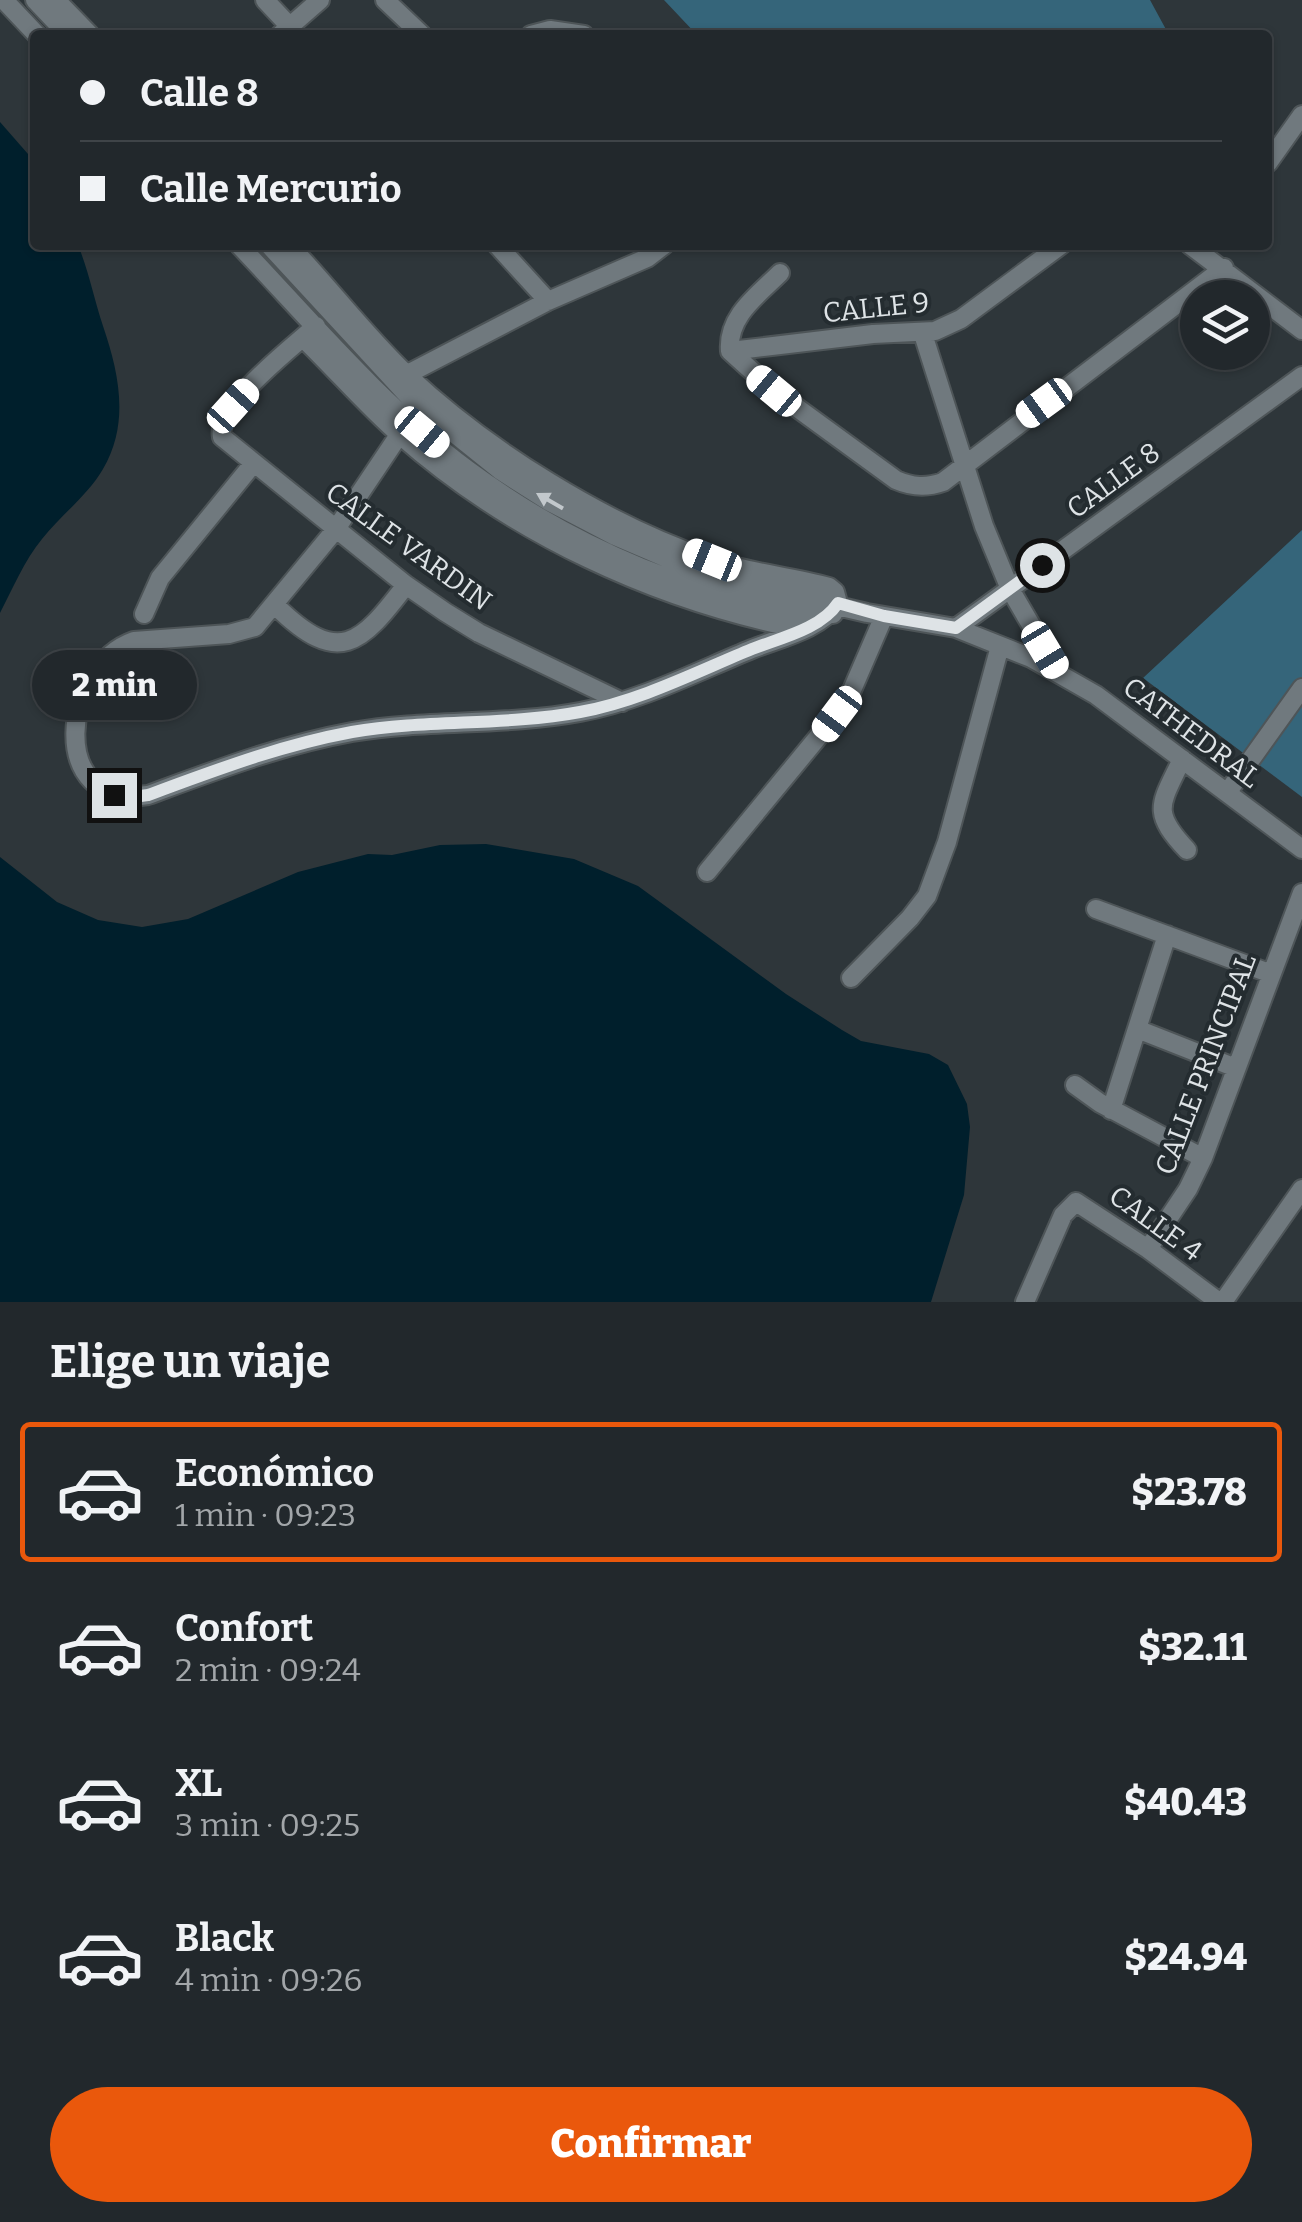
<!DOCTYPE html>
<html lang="es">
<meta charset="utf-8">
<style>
:root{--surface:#22282c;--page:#2a3034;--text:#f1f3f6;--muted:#a2a6a9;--line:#3f4448;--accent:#ea580c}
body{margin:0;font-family:Bitter,serif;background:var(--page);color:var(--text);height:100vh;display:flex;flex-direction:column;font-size:38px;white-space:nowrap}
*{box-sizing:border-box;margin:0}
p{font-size:32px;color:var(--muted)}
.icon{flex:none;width:55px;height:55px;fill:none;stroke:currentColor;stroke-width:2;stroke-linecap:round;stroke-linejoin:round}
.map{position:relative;height:1302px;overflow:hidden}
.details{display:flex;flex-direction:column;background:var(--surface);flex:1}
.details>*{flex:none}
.top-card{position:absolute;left:30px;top:30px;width:1242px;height:220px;border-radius:10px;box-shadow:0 2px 8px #0004,0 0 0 2px var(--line);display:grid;align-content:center;height:220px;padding:0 50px;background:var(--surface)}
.fabs{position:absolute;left:1180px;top:280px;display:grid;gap:20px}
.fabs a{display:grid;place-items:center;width:90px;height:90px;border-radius:50%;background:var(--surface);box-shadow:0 2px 8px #0004,0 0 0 2px var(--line);font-size:50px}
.end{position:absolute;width:45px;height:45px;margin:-22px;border:12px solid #dee3e6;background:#111;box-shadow:0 0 0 5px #111}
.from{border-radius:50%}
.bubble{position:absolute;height:70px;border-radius:35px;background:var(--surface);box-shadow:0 2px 8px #0004,0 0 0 2px var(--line);font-size:32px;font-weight:800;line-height:70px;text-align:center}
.car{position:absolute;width:30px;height:60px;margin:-30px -15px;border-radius:12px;box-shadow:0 0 8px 2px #0007;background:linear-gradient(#fff 24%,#345 0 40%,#fff 0 76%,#345 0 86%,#fff 0)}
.top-card b{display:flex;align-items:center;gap:35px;height:95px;font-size:38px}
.top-card b+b{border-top:2px solid var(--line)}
.top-card i{width:25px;height:25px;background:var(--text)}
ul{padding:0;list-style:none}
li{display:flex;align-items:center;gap:30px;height:140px;margin:0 20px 15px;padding:0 30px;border:5px solid transparent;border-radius:10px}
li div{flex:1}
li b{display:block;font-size:38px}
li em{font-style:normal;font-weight:800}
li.selected{border-color:var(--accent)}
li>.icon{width:90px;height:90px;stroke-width:1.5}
h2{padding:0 50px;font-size:45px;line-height:120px}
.button{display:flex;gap:20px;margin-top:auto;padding:20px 50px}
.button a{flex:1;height:115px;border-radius:60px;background:var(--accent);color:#fff;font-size:40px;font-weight:800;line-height:115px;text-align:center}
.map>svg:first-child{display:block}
.green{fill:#35657a}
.water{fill:#001f2c}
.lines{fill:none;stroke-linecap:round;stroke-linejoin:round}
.minor-casing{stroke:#4e5558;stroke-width:22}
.minor{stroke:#70797e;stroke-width:18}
.oneway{fill:#c2c8cc}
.route{stroke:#dee3e6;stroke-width:12}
.labels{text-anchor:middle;stroke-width:8;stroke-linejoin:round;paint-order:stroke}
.street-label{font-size:28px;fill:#dee3e6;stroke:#242c30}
</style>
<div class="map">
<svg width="1302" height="1302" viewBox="0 0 1302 1302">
<rect width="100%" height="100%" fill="#2e363a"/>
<path class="green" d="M 664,0 L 1150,0 L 1169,35 L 697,35 Z
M 1302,530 L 1302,797 L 1143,678 Z"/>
<path class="water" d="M 0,122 L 35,162 L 35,245 L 78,245 C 89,272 94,299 103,326 C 119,373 130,423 103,469 C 88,495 61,515 42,539 C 24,561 13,588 0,613 Z
M 486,844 L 574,859 L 638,886 L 786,994 L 842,1030 L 861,1041 L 929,1054 L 948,1065 L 967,1104 L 970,1127 L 964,1195 L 931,1302 L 0,1302 L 0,857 L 57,902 L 98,920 L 142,927 L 188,919 L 298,872 L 368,854 L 392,855 L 440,845 Z"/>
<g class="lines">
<defs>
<path id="minor" d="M 4,0 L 37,35
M 35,0 L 68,35
M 56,0 L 90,35
M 265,0 L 295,32
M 385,0 L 422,35
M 280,35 L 320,0
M 531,35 L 550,30 L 584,35
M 1268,163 L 1302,115
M 239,245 C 312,322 382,406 468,470 C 571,546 705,606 833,614
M 269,245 L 410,398 L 501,471 L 548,501 L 615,536 L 678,563 L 739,583 L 867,613 L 956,628 L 1031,658 L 1096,695 L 1302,849
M 289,245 C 329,287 365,335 407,375 C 488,451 605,524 711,560 C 749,573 790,576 829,587 L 835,592 L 838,603
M 497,245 L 548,301
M 1190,245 L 1302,330
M 316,326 C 294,346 215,406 222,437 L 406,585 L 445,612 L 479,633 L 622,702
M 923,334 L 984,526 L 1010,589 L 1059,673
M 303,338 C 336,370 366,405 400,435 C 512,534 655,600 800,629
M 730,351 L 774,391 L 896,480 C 912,487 926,488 943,482 L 1224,268
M 730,351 L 873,334 L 935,331 L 961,319 L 1061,245
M 730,351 C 727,316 758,295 780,273
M 400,378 L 548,301 L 647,258 L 664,245
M 399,435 L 336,529 L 255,627 L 229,634 L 134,641 C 63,666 44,810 148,795 C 216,770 281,745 352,732 C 427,719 505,726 580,712 C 640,701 696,672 752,649 C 780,638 821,629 838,603
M 276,606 C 339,668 361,644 406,585
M 144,614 L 160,578 L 253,464
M 956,628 L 1302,376
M 1182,759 C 1161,804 1150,811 1187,850
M 1227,793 L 1302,688
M 707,872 L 837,714 L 852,690 L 884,616
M 1096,909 L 1269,973
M 851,978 L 910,918 L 927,896 L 947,842 L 1000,646
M 1137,1029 L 1236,1068
M 1075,1085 L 1100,1103 L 1203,1158
M 1111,1110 L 1167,935
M 1148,1249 L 1188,1189 L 1203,1158 L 1302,893
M 1025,1302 L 1063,1215 L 1076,1202 L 1148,1249 L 1219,1302
M 1223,1302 L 1302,1189"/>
</defs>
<use href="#minor" class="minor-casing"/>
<use href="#minor" class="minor"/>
</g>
<defs><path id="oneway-solid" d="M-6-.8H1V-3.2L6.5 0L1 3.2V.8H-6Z" transform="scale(2.5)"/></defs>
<use class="oneway" href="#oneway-solid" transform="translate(550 501) rotate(-150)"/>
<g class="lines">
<path class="route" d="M 114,795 L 126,798 L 148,795 C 216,770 281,745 352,732 C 427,719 505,726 580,712 C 640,701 696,672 752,649 C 780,638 821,629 838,603 L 884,616 L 956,628 L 1042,565"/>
</g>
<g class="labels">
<g class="street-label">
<text transform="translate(876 307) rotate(-6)" y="10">CALLE 9</text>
<text transform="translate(1113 480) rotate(-36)" y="10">CALLE 8</text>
<text transform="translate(409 546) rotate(36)" y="10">CALLE VARDIN</text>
<text transform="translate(1192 732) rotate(37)" y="10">CATHEDRAL</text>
<text transform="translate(1205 1064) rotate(-69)" y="10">CALLE PRINCIPAL</text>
<text transform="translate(1156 1223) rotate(36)" y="10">CALLE 4</text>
</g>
</g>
</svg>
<div class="fabs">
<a><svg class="icon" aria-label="layers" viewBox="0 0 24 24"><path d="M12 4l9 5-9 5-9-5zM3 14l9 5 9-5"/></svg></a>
</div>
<i class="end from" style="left:1042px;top:565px"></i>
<i class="end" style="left:114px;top:795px"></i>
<div class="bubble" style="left:32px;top:650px;width:165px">2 min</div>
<i class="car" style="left:774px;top:391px;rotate:310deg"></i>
<i class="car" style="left:1044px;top:403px;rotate:234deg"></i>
<i class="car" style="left:233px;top:406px;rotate:42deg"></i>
<i class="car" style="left:422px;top:432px;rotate:130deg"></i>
<i class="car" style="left:712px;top:560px;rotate:292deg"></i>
<i class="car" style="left:1045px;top:650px;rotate:149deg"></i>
<i class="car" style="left:837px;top:714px;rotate:217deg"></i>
<div class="top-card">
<b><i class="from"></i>Calle 8</b>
<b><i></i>Calle Mercurio</b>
</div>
</div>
<section class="details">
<h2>Elige un viaje</h2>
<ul>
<li class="selected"><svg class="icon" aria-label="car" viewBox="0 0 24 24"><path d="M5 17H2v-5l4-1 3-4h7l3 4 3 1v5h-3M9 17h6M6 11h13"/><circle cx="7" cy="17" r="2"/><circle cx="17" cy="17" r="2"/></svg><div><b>Económico</b><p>1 min · 09:23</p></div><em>$23.78</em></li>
<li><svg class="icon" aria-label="car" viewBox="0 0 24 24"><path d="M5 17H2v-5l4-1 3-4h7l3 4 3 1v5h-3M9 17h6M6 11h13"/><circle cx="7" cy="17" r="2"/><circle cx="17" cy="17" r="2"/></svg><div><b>Confort</b><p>2 min · 09:24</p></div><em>$32.11</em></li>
<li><svg class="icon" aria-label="car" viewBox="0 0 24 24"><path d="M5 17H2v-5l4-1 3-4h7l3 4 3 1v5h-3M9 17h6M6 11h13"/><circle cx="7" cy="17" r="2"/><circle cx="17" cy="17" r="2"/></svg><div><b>XL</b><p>3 min · 09:25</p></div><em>$40.43</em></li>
<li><svg class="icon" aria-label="car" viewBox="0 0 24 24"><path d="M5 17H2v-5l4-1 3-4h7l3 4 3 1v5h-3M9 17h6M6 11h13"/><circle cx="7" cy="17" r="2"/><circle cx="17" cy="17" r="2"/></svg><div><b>Black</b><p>4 min · 09:26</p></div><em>$24.94</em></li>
</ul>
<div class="button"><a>Confirmar</a></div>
</section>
